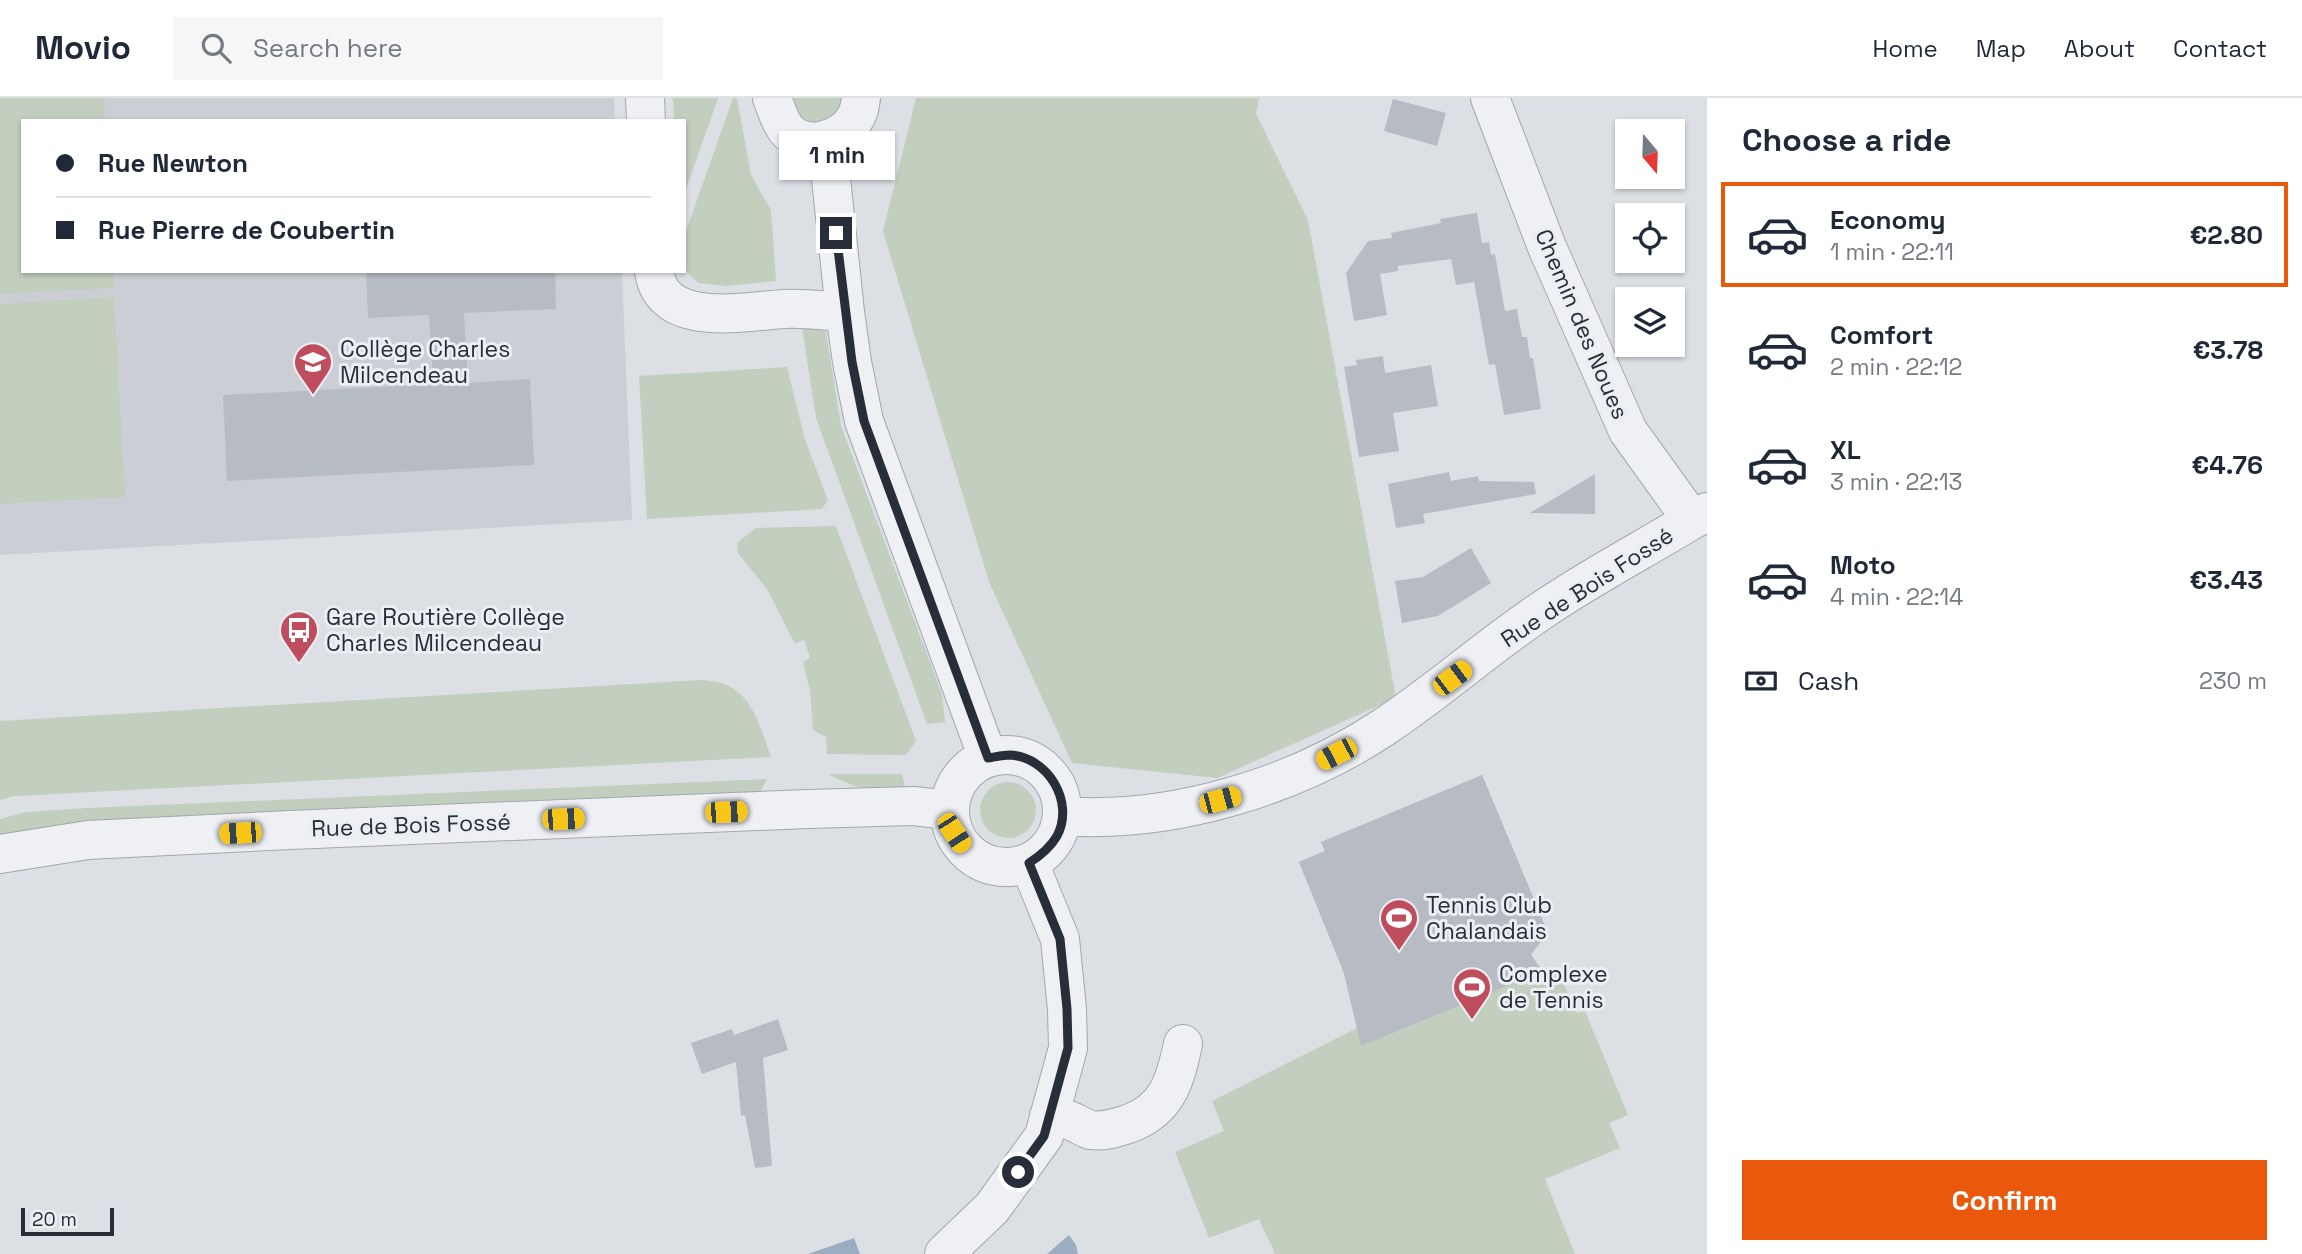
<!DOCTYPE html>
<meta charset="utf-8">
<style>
:root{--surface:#fff;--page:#f6f6f7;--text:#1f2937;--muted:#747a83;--line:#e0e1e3;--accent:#ea580c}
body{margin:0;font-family:"Space Grotesk",sans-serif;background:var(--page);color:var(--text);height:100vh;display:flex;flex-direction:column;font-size:26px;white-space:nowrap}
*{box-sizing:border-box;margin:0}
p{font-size:23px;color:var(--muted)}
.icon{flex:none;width:38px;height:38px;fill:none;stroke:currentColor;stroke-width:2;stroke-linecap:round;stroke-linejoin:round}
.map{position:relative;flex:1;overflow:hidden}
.panel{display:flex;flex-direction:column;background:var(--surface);width:595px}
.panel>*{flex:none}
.top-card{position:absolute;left:21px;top:21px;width:665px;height:154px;border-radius:0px;box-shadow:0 2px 5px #0004;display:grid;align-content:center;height:154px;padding:0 35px;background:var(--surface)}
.needle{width:46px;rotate:161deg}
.tools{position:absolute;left:1615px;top:21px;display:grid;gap:14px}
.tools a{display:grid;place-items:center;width:70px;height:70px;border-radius:0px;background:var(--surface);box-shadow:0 2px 5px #0004;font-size:35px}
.scale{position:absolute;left:21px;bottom:18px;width:93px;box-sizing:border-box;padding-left:7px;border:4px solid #282e39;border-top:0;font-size:19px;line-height:24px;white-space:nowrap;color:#282e39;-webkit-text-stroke:5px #ebeef3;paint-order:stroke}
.end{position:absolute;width:32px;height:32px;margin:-16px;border:9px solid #282e39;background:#fff;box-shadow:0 0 0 4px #fff}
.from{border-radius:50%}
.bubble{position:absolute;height:49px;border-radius:0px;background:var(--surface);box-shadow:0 2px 5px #0004;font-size:23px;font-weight:700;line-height:49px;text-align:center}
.car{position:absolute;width:21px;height:42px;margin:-21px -10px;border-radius:9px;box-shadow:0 0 5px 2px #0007;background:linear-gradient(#f5c518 24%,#345 0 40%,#f5c518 0 76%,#345 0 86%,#f5c518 0)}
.top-card b{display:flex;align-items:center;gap:24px;height:66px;font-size:26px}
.top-card b+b{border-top:2px solid var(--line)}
.top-card i{width:18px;height:18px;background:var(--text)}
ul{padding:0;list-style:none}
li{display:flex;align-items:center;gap:21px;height:105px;margin:0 14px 10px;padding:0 21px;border:4px solid transparent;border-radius:0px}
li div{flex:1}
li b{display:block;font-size:26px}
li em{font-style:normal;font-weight:700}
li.on{border-color:var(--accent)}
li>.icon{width:63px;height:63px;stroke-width:1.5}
h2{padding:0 35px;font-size:32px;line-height:84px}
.pay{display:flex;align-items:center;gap:18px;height:77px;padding:0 35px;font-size:26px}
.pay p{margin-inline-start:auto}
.button{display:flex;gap:14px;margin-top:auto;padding:14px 35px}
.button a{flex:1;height:80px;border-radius:0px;background:var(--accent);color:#fff;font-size:28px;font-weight:700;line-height:80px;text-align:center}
header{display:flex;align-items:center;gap:42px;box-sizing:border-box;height:98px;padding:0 35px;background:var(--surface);border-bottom:2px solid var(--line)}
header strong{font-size:33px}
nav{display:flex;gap:38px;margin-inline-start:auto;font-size:24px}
.search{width:490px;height:63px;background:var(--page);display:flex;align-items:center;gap:18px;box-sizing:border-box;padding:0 24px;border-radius:0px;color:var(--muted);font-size:26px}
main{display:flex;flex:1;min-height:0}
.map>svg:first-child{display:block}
.built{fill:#cbcfd5}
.green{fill:#c2cebe}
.water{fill:#9badc1}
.building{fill:#b7bcc4}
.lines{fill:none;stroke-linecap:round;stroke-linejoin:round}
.minor-casing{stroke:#a2a7ae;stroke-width:40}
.minor{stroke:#eef0f4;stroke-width:38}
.route{stroke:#282e39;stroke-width:9}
.labels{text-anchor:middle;stroke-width:6;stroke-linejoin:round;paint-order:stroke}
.street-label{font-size:23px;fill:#282e39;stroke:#ebeef3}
.poi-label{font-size:23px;fill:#282e39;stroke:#ebeef3;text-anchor:start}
</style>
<header>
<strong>Movio</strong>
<div class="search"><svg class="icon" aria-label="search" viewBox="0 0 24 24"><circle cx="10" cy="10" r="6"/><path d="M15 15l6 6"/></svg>Search here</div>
<nav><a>Home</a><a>Map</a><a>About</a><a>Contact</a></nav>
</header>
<main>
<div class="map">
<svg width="1707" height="1156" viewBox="0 0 1707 1156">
<rect width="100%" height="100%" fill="#dce0e5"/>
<path class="built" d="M 0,0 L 614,0 L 615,23 L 23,23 L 23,173 L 622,173 L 632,422 L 0,457 Z"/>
<path class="green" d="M 0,0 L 104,0 L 105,23 L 23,23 L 23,173 L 113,173 L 114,190 L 0,196 Z
M 673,0 L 718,0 L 684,97 L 684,23 L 674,23 Z
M 733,0 L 737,0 L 751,77 L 771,112 L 776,183 L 727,188 L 698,185 L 686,173 L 684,139 Z
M 784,0 L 852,0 L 834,25 L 800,27 Z
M 916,0 L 1259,0 L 1256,16 L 1308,122 L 1396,600 L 1217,680 L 1072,665 L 989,484 L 883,133 Z
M 114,199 L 125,399 L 0,406 L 0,206 Z
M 801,223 L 815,226 L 826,234 L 841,328 L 942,596 L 945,624 L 927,626 L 816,320 Z
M 787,269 L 805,342 L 828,402 L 822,411 L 647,421 L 639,278 Z
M 836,428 L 916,643 L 906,657 L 827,656 L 826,639 L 813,632 L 810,593 L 803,564 L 810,560 L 804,542 L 795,546 L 767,491 L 738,455 L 737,445 L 756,430 Z
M 702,582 C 709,583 718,583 724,586 C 754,597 761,633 771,659 L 15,698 L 0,702 L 0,623 Z
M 828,676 L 902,676 L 905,689 C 869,695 860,692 828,676 Z
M 1482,677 L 1548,835 L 1531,857 L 1545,880 L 1559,875 L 1577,915 L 1585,913 L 1628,1017 L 1609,1025 L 1620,1050 L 1545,1081 L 1575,1156 L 1275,1156 L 1259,1121 L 1209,1140 L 1175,1054 L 1224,1033 L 1212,1003 L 1357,930 L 1344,875 L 1299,764 L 1325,753 L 1321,744 Z
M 767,681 L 760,694 L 745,699 L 40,730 L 0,740 L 0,721 L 26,714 L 87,710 Z
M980 712a28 28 0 1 1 56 0a28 28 0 1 1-56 0Z"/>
<path class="water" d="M 1069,1137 L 1076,1147 L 1078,1156 L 1047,1156 Z
M 854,1140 L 860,1156 L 808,1156 Z"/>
<path class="building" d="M 1393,1 L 1446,15 L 1437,48 L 1384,33 Z
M 1477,115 L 1482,145 L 1489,144 L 1491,157 L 1495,156 L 1505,213 L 1517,211 L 1522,239 L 1527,239 L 1530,260 L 1533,260 L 1541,311 L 1504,317 L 1495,266 L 1489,267 L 1474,184 L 1456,187 L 1451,161 L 1398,168 L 1398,173 L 1380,176 L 1387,217 L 1354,223 L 1346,175 L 1368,143 L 1392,140 L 1391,135 L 1441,125 L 1440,121 Z
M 366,173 L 555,173 L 556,211 L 464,215 L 468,285 L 530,281 L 534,367 L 227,383 L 223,297 L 433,286 L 429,217 L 368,220 Z
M 1667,192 L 1669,201 L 1628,201 L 1628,247 L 1633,247 L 1626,248 L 1616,201 Z
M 1383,258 L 1385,275 L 1431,267 L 1438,308 L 1393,315 L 1399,353 L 1359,359 L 1344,269 L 1357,267 L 1356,262 Z
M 1449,374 L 1451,383 L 1478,378 L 1479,383 L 1534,384 L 1536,396 L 1423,416 L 1425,425 L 1396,430 L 1388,386 Z
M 1595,376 L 1595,416 L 1530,415 Z
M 1471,450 L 1491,485 L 1438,518 L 1402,525 L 1395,483 L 1423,479 Z
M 1482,677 L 1548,835 L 1531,856 L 1542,873 L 1361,948 L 1344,875 L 1299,764 L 1325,753 L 1321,744 Z
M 778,921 L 788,952 L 763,960 L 772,1068 L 755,1070 L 745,1017 L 741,1018 L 736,964 L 702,976 L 691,945 L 732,931 L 734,937 Z"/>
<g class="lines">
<defs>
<path id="minor" d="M 645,0 L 646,23
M 772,0 C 776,10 779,22 786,31 C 803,53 841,43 854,22 C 859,15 860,8 861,0
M 1490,0 L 1547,149 L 1628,333 L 1692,422 L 1707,414
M 827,42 L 845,214 L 852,264 L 864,323 L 988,660
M 654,173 C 662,232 745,213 785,211 C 805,210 825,213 845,214
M950 713a56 56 0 1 1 112 0a56 56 0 1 1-112 0Z
M 1063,718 C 1171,726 1294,689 1384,629 C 1437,594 1485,551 1538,515 C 1587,481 1641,453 1692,422
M 0,756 L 88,742 L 290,732 L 808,711 L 913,708 L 949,712
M 1049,1018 C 1056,1020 1064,1020 1071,1023 C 1077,1025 1084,1030 1090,1032 C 1103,1034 1116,1030 1128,1026 C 1167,1012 1175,984 1183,946
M 944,1156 L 992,1110 L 1044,1038 L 1068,950 L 1067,911 L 1060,841 L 1029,765"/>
</defs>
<use href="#minor" class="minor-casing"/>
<use href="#minor" class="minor"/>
</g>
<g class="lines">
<path class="route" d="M 836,135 L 852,264 L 864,323 L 988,660 C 995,659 1003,657 1010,657 C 1048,659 1075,704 1057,738 C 1050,750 1040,758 1029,765 L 1060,841 L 1067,911 L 1068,950 L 1044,1038 L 1018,1074"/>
</g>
<defs>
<symbol id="school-pin" viewBox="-11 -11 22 30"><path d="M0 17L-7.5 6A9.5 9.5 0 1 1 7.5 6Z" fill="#be4d5d" stroke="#ebeef3"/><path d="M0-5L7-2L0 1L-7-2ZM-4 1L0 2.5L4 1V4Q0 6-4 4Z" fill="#fff"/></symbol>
<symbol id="bus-pin" viewBox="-11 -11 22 30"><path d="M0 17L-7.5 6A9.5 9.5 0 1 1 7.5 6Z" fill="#be4d5d" stroke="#ebeef3"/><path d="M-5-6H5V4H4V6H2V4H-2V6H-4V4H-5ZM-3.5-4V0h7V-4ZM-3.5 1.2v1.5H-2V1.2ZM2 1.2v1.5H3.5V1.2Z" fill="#fff"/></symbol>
<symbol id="stadium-pin" viewBox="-11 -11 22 30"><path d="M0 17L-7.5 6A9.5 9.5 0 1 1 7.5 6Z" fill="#be4d5d" stroke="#ebeef3"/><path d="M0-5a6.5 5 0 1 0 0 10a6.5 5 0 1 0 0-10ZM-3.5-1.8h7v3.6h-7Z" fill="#fff"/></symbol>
</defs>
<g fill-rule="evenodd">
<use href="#school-pin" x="291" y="242" width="44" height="60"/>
<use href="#bus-pin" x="277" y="510" width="44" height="60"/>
<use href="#stadium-pin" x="1377" y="798" width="44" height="60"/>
<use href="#stadium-pin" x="1450" y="867" width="44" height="60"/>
</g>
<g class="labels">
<g class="street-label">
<text transform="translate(1582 226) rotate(67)" y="8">Chemin des Noues</text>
<text transform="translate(1587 489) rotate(-33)" y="8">Rue de Bois Fossé</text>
<text transform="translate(411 727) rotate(-2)" y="8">Rue de Bois Fossé</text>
</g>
<g class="poi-label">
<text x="340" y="259">Collège Charles<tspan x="340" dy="26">Milcendeau</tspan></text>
<text x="326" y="527">Gare Routière Collège<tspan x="326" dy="26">Charles Milcendeau</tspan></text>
<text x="1426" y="815">Tennis Club<tspan x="1426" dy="26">Chalandais</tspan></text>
<text x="1499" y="884">Complexe<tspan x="1499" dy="26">de Tennis</tspan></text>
</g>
</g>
</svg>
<div class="tools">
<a><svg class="needle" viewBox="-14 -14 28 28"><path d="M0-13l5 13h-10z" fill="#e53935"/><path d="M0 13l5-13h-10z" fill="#747a83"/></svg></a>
<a><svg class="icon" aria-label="locate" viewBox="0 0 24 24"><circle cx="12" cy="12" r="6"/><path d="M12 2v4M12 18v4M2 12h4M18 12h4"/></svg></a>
<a><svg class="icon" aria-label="layers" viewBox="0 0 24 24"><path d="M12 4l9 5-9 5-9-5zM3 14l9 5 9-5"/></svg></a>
</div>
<div class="scale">20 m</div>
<i class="end from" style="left:1018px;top:1074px"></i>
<i class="end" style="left:836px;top:135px"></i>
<div class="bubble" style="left:779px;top:33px;width:116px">1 min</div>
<i class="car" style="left:1452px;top:580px;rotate:53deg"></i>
<i class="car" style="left:1336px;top:656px;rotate:243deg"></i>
<i class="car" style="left:1220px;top:702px;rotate:75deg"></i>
<i class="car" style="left:726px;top:714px;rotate:88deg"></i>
<i class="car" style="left:563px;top:721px;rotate:88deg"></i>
<i class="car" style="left:240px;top:735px;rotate:267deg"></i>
<i class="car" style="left:954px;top:735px;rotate:147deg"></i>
<div class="top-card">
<b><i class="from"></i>Rue Newton</b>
<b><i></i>Rue Pierre de Coubertin</b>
</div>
</div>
<section class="panel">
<h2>Choose a ride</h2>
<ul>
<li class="on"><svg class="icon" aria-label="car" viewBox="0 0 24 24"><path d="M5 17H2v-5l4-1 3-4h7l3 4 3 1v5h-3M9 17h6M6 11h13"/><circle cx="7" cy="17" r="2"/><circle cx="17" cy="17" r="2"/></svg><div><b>Economy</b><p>1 min · 22:11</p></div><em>€2.80</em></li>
<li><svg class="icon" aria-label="car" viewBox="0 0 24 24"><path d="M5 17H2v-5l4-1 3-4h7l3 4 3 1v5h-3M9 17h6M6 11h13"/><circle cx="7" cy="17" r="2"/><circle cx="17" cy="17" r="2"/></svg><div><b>Comfort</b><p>2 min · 22:12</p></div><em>€3.78</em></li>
<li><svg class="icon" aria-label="car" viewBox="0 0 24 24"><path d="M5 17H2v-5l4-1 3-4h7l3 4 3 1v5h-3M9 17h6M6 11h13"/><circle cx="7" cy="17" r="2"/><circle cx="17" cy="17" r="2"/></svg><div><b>XL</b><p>3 min · 22:13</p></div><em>€4.76</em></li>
<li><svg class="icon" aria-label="car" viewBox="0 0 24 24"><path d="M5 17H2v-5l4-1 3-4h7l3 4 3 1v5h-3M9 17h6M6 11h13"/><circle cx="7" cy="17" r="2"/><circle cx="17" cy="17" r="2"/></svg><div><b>Moto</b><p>4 min · 22:14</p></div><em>€3.43</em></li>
</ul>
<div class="pay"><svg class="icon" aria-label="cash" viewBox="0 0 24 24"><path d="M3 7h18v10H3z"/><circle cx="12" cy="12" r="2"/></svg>Cash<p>230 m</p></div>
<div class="button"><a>Confirm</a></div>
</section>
</main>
